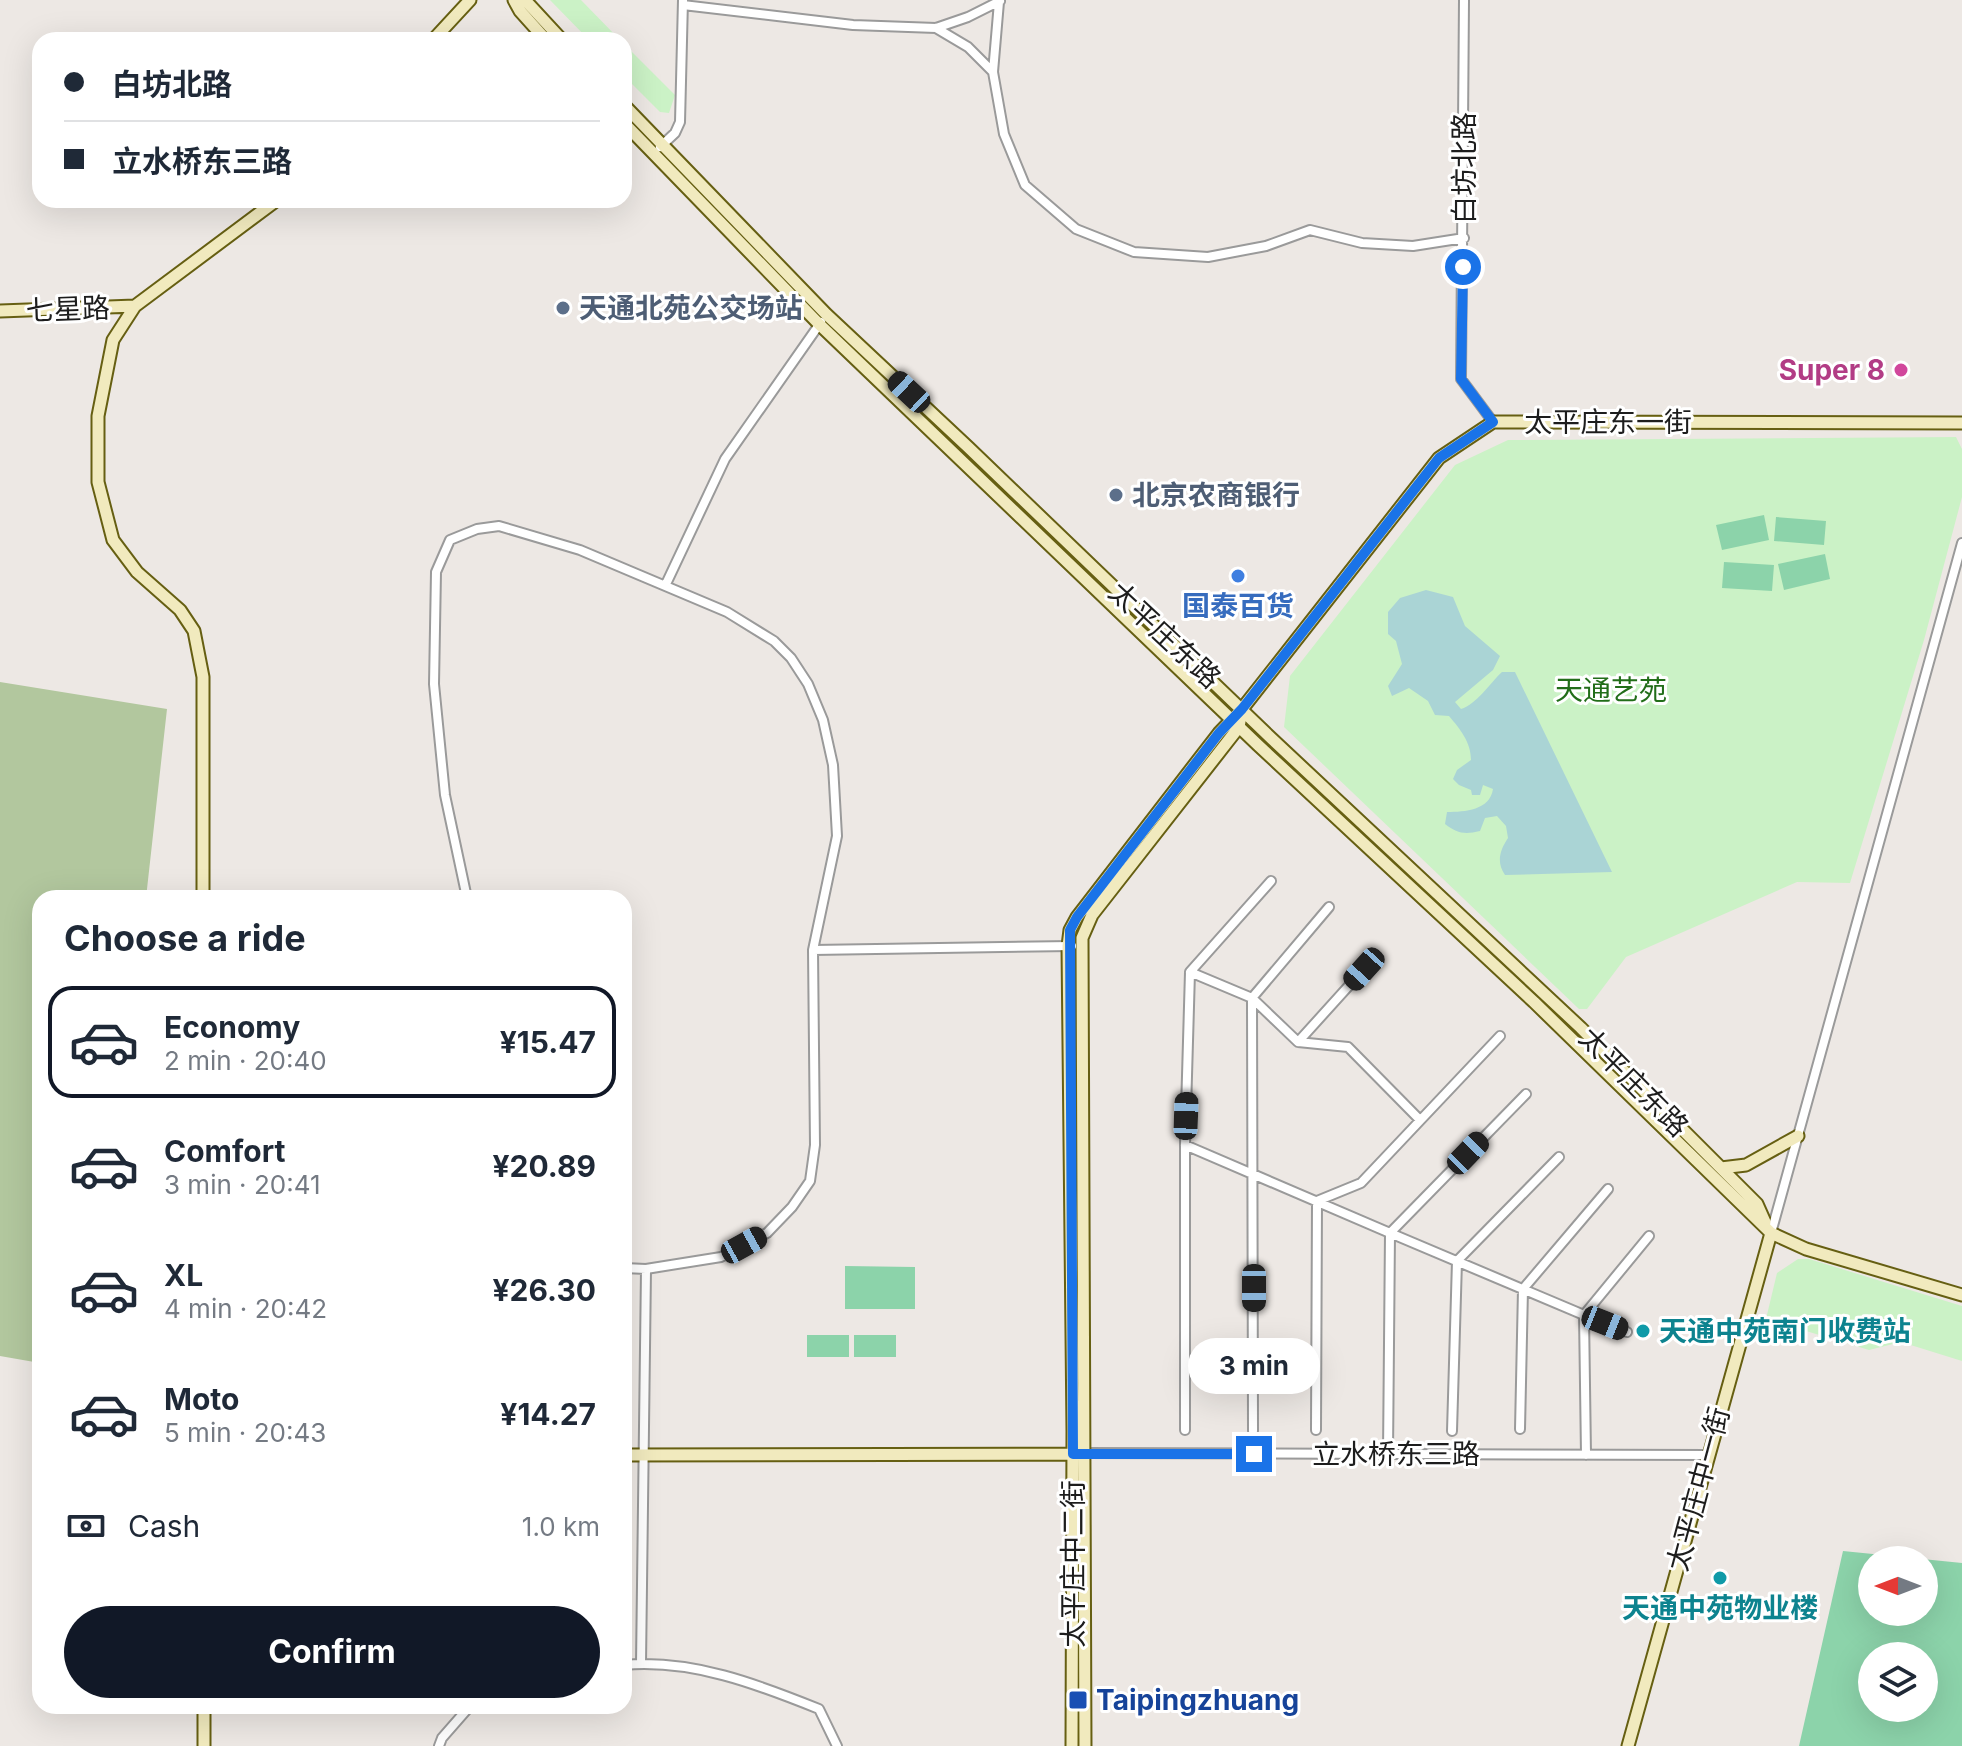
<!DOCTYPE html>
<meta charset="utf-8">
<style>
:root{--surface:#fff;--page:#f6f6f7;--text:#1f2937;--muted:#747a83;--line:#e0e1e3;--accent:#111827}
body{margin:0;font-family:Inter,"Noto Sans SC",sans-serif;background:var(--page);color:var(--text);height:100vh;display:flex;flex-direction:column;font-size:30px;white-space:nowrap}
*{box-sizing:border-box;margin:0}
p{font-size:26px;color:var(--muted)}
.icon{flex:none;width:44px;height:44px;fill:none;stroke:currentColor;stroke-width:2;stroke-linecap:round;stroke-linejoin:round}
.map{position:relative;flex:1;overflow:hidden}
.panel{position:absolute;left:32px;top:890px;width:600px;height:824px;display:flex;flex-direction:column;background:var(--surface);border-radius:24px;box-shadow:0 8px 32px #0002}
.panel>*{flex:none}
.top-card{position:absolute;left:32px;top:32px;width:600px;height:176px;border-radius:24px;box-shadow:0 8px 32px #0002;display:grid;align-content:center;height:176px;padding:0 32px;background:var(--surface)}
.needle{width:52px;rotate:270deg}
.tools{position:absolute;left:1858px;top:1546px;display:grid;gap:16px}
.tools a{display:grid;place-items:center;width:80px;height:80px;border-radius:50%;background:var(--surface);box-shadow:0 8px 32px #0002;font-size:40px}
.end{position:absolute;width:36px;height:36px;margin:-18px;border:10px solid #1a73e8;background:#fff;box-shadow:0 0 0 4px #fff}
.from{border-radius:50%}
.bubble{position:absolute;height:56px;border-radius:28px;background:var(--surface);box-shadow:0 8px 32px #0002;font-size:26px;font-weight:700;line-height:56px;text-align:center}
.car{position:absolute;width:24px;height:48px;margin:-24px -12px;border-radius:10px;box-shadow:0 0 6px 2px #0007;background:linear-gradient(#222 24%,#8ab4d8 0 40%,#222 0 76%,#8ab4d8 0 86%,#222 0)}
.top-card b{display:flex;align-items:center;gap:28px;height:76px;font-size:30px}
.top-card b+b{border-top:2px solid var(--line)}
.top-card i{width:20px;height:20px;background:var(--text)}
ul{padding:0;list-style:none}
li{display:flex;align-items:center;gap:24px;height:112px;margin:0 16px 12px;padding:0 16px;border:4px solid transparent;border-radius:24px}
li div{flex:1}
li b{display:block;font-size:30px}
li em{font-style:normal;font-weight:700}
li.selected{border-color:var(--accent)}
li>.icon{width:72px;height:72px;stroke-width:1.5}
h2{padding:0 32px;font-size:36px;line-height:96px}
.pay{display:flex;align-items:center;gap:20px;height:88px;padding:0 32px;font-size:30px}
.pay p{margin-inline-start:auto}
.action{display:flex;gap:16px;margin-top:auto;padding:16px 32px}
.action a{flex:1;height:92px;border-radius:48px;background:var(--accent);color:#fff;font-size:32px;font-weight:700;line-height:92px;text-align:center}
.map>svg:first-child{display:block}
.forest{fill:#b2c79e}
.park{fill:#cbf2c6}
.pitch{fill:#8cd3aa;fill-rule:evenodd}
.water{fill:#aad4d5}
.lines{fill:none;stroke-linecap:round;stroke-linejoin:round}
.street-casing{stroke:#9a9a9a;stroke-width:12}
.secondary-casing{stroke:#665f12;stroke-width:15}
.street{stroke:#fff;stroke-width:8}
.secondary{stroke:#f1eabe;stroke-width:11}
.route{stroke:#1a73e8;stroke-width:10}
.service-dot{fill:#5c6f8a;stroke:#fff;stroke-width:3}
.hotel-dot{fill:#d1479c;stroke:#fff;stroke-width:3}
.shop-dot{fill:#3f7fe0;stroke:#fff;stroke-width:3}
.culture-dot{fill:#0f9aa8;stroke:#fff;stroke-width:3}
.transit-dot{fill:#1a4fb4;stroke:#fff;stroke-width:3}
.labels{text-anchor:middle;stroke-width:6;stroke-linejoin:round;paint-order:stroke}
.street-label{font-size:28px;fill:#1d1d1d;stroke:#fff}
.service-label{font-size:28px;font-weight:bold;fill:#4e5e75;stroke:#fff;text-anchor:start}
.hotel-label{font-size:28px;font-weight:bold;fill:#b23c85;stroke:#fff;text-anchor:end}
.shop-label{font-size:28px;font-weight:bold;fill:#366cbe;stroke:#fff}
.park-label{font-size:28px;fill:#226e19;stroke:#fff}
.culture-label{font-size:28px;font-weight:bold;fill:#0d838f;stroke:#fff;text-anchor:start}
.transit-label{font-size:28px;font-weight:bold;fill:#164399;stroke:#fff;text-anchor:start}
</style>
<div class="map">
<svg width="1962" height="1746" viewBox="0 0 1962 1746">
<rect width="100%" height="100%" fill="#ede8e4"/>
<path class="forest" d="M 0,682 L 167,709 L 146,898 L 40,898 L 40,1363 L 0,1356 Z"/>
<path class="park" d="M 550,0 L 581,0 L 620,40 L 589,40 Z
M 624,44 L 675,95 L 669,113 L 660,112 L 624,76 Z
M 1956,437 L 1962,449 L 1962,497 L 1924,640 L 1850,883 L 1797,882 L 1626,957 L 1587,1009 L 1579,1009 L 1284,727 L 1290,676 L 1455,465 L 1508,440 Z
M 1798,1259 L 1809,1259 L 1962,1306 L 1962,1361 L 1901,1342 L 1869,1350 L 1766,1319 L 1777,1273 Z"/>
<path class="pitch" d="M 1764,515 L 1769,540 L 1722,550 L 1716,525 Z
M 1776,517 L 1826,521 L 1824,545 L 1774,541 Z
M 1825,554 L 1830,579 L 1784,590 L 1778,564 Z
M 1724,562 L 1774,565 L 1772,591 L 1722,588 Z
M 845,1266 L 915,1267 L 915,1309 L 845,1309 Z
M 807,1335 L 849,1335 L 849,1357 L 807,1357 Z
M 854,1335 L 896,1335 L 896,1357 L 854,1357 Z
M 1843,1551 L 1962,1563 L 1962,1746 L 1799,1746 ZM 1924,1560 L 1924,1612 L 1872,1612 L 1872,1560 ZM 1924,1656 L 1924,1708 L 1872,1708 L 1872,1656 Z"/>
<path class="water" d="M 1426,590 L 1453,597 L 1465,626 L 1500,656 L 1493,670 L 1455,702 L 1461,709 C 1477,704 1489,684 1502,672 L 1515,672 L 1612,872 L 1505,875 C 1496,862 1500,850 1508,838 L 1506,826 L 1497,816 L 1485,818 L 1480,831 C 1464,835 1457,833 1445,824 L 1447,812 C 1465,812 1490,810 1493,789 L 1483,785 L 1480,795 L 1472,795 L 1471,790 L 1459,785 L 1453,779 L 1457,770 L 1471,760 C 1471,742 1460,729 1449,716 L 1435,715 L 1428,701 L 1409,688 L 1392,696 L 1388,686 L 1402,664 L 1396,641 L 1388,634 L 1388,612 L 1400,598 Z"/>
<g class="lines">
<defs>
<path id="street" d="M 1464,0 L 1461,379 L 1493,422
M 999,2 L 993,72 L 1004,134 L 1025,185 L 1076,229 L 1134,252 L 1208,257 L 1266,246 L 1310,230 L 1362,243 L 1413,246 L 1464,238
M 683,5 L 853,25 L 936,28 L 968,17 L 1000,1
M 936,28 L 968,47 L 993,72
M 660,147 L 675,133 L 680,122 L 683,0
M 666,584 L 725,459 L 821,322
M 467,898 L 445,795 L 434,684 L 436,572 L 450,540 L 477,529 L 499,526 L 580,550 L 727,612 L 774,641 L 791,658 L 808,684 L 823,720 L 833,765 L 837,836 L 813,950 L 815,1145 L 810,1181 L 792,1207 L 767,1233 L 721,1257 L 646,1269 L 624,1268
M 813,950 L 1072,946
M 1190,972 L 1252,998 L 1298,1042 L 1364,969
M 1298,1042 L 1348,1047 L 1420,1120
M 1526,1094 L 1390,1233 L 1584,1315 L 1586,1455
M 1185,1145 L 1390,1233 L 1388,1454
M 1771,1233 L 1962,543
M 1627,1332 L 1584,1315 L 1649,1236
M 1520,1429 L 1523,1289 L 1608,1189
M 1185,1430 L 1185,1145 L 1190,972 L 1271,881
M 1316,1430 L 1317,1201 L 1361,1183 L 1500,1036
M 1253,1431 L 1252,998 L 1329,907
M 1452,1431 L 1457,1261 L 1559,1157
M 1085,1453 L 1708,1455
M 641,1664 L 646,1269
M 624,1665 C 692,1659 757,1684 819,1709 L 837,1746
M 439,1746 L 442,1738 L 470,1706"/>
<path id="secondary" d="M 514,0 L 520,11 L 546,40
M 525,0 L 562,40
M 433,40 L 470,0
M 624,105 L 826,314 L 969,448 L 1272,739 L 1581,1028 L 1757,1204 L 1765,1222
M 624,123 L 819,324 L 1258,745 L 1534,1002 L 1771,1233 L 1806,1249 L 1962,1295
M 0,311 L 135,306
M 203,898 L 203,677 L 194,631 L 180,610 L 137,572 L 113,540 L 98,482 L 98,416 L 113,340 L 135,306 L 277,200
M 1721,1168 L 1746,1165 L 1798,1136
M 624,1455 L 1079,1454
M 204,1746 L 204,1706
M 1072,1746 L 1073,1431 L 1068,946 L 1070,930 L 1077,917 L 1219,733 L 1242,709 L 1439,458 L 1493,422 L 1962,423
M 1085,1746 L 1082,938 L 1092,915 L 1239,727 L 1240,721
M 1628,1746 L 1771,1233"/>
</defs>
<use href="#street" class="street-casing"/>
<use href="#secondary" class="secondary-casing"/>
<use href="#street" class="street"/>
<use href="#secondary" class="secondary"/>
</g>
<g class="lines">
<path class="route" d="M 1254,1454 L 1073,1454 L 1070,930 L 1077,917 L 1219,733 L 1242,709 L 1439,458 L 1493,422 L 1461,379 L 1463,267"/>
</g>
<g class="service-dot">
<circle cx="563" cy="308" r="8"/>
<circle cx="1116" cy="495" r="8"/>
</g>
<circle class="hotel-dot" cx="1901" cy="370" r="8"/>
<circle class="shop-dot" cx="1238" cy="576" r="8"/>
<g class="culture-dot">
<circle cx="1643" cy="1331" r="8"/>
<circle cx="1720" cy="1578" r="8"/>
</g>
<rect class="transit-dot" x="1068" y="1690" width="20" height="20" rx="4"/>
<g class="labels">
<g class="street-label">
<text transform="translate(1464 168) rotate(-90)" y="10">白坊北路</text>
<text transform="translate(68 309) rotate(-2)" y="10">七星路</text>
<text x="1608" y="432">太平庄东一街</text>
<text transform="translate(1165 635) rotate(43)" y="10">太平庄东路</text>
<text transform="translate(1634 1082) rotate(45)" y="10">太平庄东路</text>
<text x="1396" y="1464">立水桥东三路</text>
<text transform="translate(1698 1489) rotate(-75)" y="10">太平庄中一街</text>
<text transform="translate(1073 1564) rotate(-90)" y="10">太平庄中二街</text>
</g>
<g class="service-label">
<text x="579" y="318">天通北苑公交场站</text>
<text x="1132" y="505">北京农商银行</text>
</g>
<g class="hotel-label">
<text x="1885" y="380">Super 8</text>
</g>
<g class="shop-label">
<text x="1238" y="616">国泰百货</text>
</g>
<g class="park-label">
<text x="1611" y="700">天通艺苑</text>
</g>
<g class="culture-label">
<text x="1659" y="1341">天通中苑南门收费站</text>
<text x="1720" y="1618" text-anchor="middle">天通中苑物业楼</text>
</g>
<g class="transit-label">
<text x="1096" y="1710">Taipingzhuang</text>
</g>
</g>
</svg>
<div class="tools">
<a><svg class="needle" viewBox="-14 -14 28 28"><path d="M0-13l5 13h-10z" fill="#e53935"/><path d="M0 13l5-13h-10z" fill="#747a83"/></svg></a>
<a><svg class="icon" aria-label="layers" viewBox="0 0 24 24"><path d="M12 4l9 5-9 5-9-5zM3 14l9 5 9-5"/></svg></a>
</div>
<i class="end from" style="left:1463px;top:267px"></i>
<i class="end" style="left:1254px;top:1454px"></i>
<div class="bubble" style="left:1188px;top:1338px;width:132px">3 min</div>
<i class="car" style="left:909px;top:392px;rotate:313deg"></i>
<i class="car" style="left:1364px;top:969px;rotate:222deg"></i>
<i class="car" style="left:1186px;top:1116px;rotate:2deg"></i>
<i class="car" style="left:1468px;top:1153px;rotate:44deg"></i>
<i class="car" style="left:744px;top:1245px;rotate:61deg"></i>
<i class="car" style="left:1254px;top:1288px;rotate:180deg"></i>
<i class="car" style="left:1605px;top:1323px;rotate:112deg"></i>
<div class="top-card">
<b><i class="from"></i>白坊北路</b>
<b><i></i>立水桥东三路</b>
</div>
<section class="panel">
<h2>Choose a ride</h2>
<ul>
<li class="selected"><svg class="icon" aria-label="car" viewBox="0 0 24 24"><path d="M5 17H2v-5l4-1 3-4h7l3 4 3 1v5h-3M9 17h6M6 11h13"/><circle cx="7" cy="17" r="2"/><circle cx="17" cy="17" r="2"/></svg><div><b>Economy</b><p>2 min · 20:40</p></div><em>¥15.47</em></li>
<li><svg class="icon" aria-label="car" viewBox="0 0 24 24"><path d="M5 17H2v-5l4-1 3-4h7l3 4 3 1v5h-3M9 17h6M6 11h13"/><circle cx="7" cy="17" r="2"/><circle cx="17" cy="17" r="2"/></svg><div><b>Comfort</b><p>3 min · 20:41</p></div><em>¥20.89</em></li>
<li><svg class="icon" aria-label="car" viewBox="0 0 24 24"><path d="M5 17H2v-5l4-1 3-4h7l3 4 3 1v5h-3M9 17h6M6 11h13"/><circle cx="7" cy="17" r="2"/><circle cx="17" cy="17" r="2"/></svg><div><b>XL</b><p>4 min · 20:42</p></div><em>¥26.30</em></li>
<li><svg class="icon" aria-label="car" viewBox="0 0 24 24"><path d="M5 17H2v-5l4-1 3-4h7l3 4 3 1v5h-3M9 17h6M6 11h13"/><circle cx="7" cy="17" r="2"/><circle cx="17" cy="17" r="2"/></svg><div><b>Moto</b><p>5 min · 20:43</p></div><em>¥14.27</em></li>
</ul>
<div class="pay"><svg class="icon" aria-label="cash" viewBox="0 0 24 24"><path d="M3 7h18v10H3z"/><circle cx="12" cy="12" r="2"/></svg>Cash<p>1.0 km</p></div>
<div class="action"><a>Confirm</a></div>
</section>
</div>
